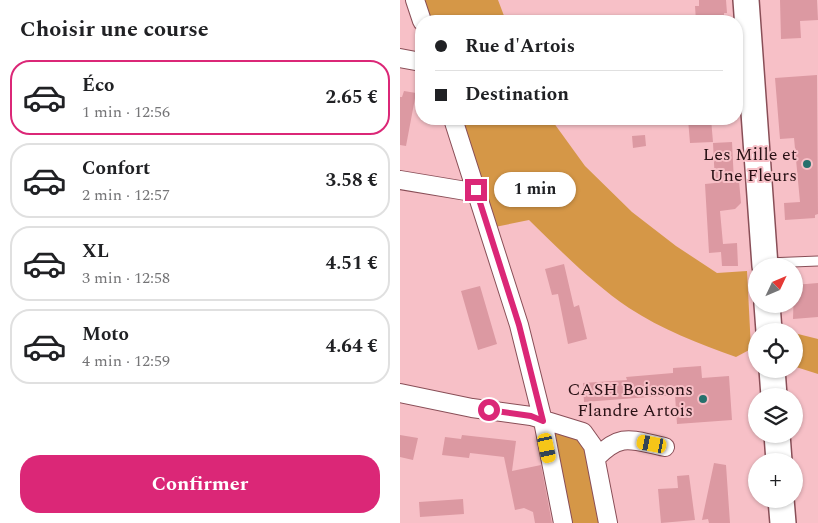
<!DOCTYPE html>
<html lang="fr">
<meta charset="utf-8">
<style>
:root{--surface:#fff;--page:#f6f6f6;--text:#202124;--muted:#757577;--line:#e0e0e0;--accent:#db2777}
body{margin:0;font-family:Spectral,serif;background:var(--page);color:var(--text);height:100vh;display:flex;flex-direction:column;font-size:19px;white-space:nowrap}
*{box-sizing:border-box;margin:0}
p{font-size:16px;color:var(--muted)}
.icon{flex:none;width:28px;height:28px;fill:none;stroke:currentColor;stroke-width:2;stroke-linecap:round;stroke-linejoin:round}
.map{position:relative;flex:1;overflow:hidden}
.sheet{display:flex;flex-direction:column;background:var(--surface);width:400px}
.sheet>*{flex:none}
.banner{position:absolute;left:15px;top:15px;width:328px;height:110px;border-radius:20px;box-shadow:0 1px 4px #0004;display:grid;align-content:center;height:110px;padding:0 20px;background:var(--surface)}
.needle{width:32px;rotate:46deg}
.buttons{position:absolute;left:348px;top:258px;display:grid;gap:10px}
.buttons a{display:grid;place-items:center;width:55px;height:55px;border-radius:50%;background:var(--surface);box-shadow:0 1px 4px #0004;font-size:25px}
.end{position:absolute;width:22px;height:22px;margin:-11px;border:6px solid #db2777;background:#fff;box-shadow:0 0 0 2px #fff}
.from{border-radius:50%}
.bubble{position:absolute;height:35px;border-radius:18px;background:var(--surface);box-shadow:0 1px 4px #0004;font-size:16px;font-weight:700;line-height:35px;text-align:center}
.car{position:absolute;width:15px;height:30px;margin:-15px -8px;border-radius:6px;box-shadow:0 0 4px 1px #0007;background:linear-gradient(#f5c518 24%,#345 0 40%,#f5c518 0 76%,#345 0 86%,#f5c518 0)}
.banner b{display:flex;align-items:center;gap:18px;height:48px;font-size:19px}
.banner b+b{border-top:1px solid var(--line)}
.banner i{width:12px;height:12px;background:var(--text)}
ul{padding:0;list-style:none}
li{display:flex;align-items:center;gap:15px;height:75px;margin:0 10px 8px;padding:0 10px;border:2px solid var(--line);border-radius:20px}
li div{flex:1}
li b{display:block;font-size:19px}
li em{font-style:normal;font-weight:700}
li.on{border-color:var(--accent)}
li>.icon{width:45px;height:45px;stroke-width:1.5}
h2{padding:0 20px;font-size:22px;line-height:60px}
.button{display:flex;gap:10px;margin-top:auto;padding:10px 20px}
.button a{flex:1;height:58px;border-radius:20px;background:var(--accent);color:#fff;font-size:20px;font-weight:700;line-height:58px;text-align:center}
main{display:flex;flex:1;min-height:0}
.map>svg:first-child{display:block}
.green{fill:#d59747}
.building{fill:#dc99a2}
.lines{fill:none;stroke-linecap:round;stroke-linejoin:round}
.lane-casing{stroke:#894e57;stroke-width:11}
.street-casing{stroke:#894e57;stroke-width:20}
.secondary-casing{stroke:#894e57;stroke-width:28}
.lane{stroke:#fff;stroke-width:9}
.street{stroke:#fff;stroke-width:18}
.secondary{stroke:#fff;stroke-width:25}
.route{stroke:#db2777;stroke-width:6}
.poi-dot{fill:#26706c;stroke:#f7c0c7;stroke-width:2}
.labels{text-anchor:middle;stroke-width:4;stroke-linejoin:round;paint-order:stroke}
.poi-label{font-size:18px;fill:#291115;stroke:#f7c0c7;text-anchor:end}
</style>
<main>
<section class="sheet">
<h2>Choisir une course</h2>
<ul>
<li class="on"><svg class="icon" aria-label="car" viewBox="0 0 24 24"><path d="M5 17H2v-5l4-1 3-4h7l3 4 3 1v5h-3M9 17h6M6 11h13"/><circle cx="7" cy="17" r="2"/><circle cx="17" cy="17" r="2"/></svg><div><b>Éco</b><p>1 min · 12:56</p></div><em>2.65 €</em></li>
<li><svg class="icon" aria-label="car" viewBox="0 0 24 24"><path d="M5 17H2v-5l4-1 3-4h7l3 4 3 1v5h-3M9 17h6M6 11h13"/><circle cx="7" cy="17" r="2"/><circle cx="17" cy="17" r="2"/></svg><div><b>Confort</b><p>2 min · 12:57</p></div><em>3.58 €</em></li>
<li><svg class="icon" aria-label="car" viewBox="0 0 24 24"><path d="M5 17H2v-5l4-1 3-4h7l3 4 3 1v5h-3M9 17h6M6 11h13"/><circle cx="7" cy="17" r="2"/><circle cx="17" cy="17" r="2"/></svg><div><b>XL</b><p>3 min · 12:58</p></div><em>4.51 €</em></li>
<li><svg class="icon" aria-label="car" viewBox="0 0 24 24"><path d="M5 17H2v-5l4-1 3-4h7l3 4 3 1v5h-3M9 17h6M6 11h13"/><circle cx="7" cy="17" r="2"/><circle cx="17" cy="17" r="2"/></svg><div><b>Moto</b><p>4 min · 12:59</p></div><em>4.64 €</em></li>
</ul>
<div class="button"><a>Confirmer</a></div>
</section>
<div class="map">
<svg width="418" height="523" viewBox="0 0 418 523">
<rect width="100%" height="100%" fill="#f7c0c7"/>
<path class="green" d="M 22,0 L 98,0 L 106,21 L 29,21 Z
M 61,119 L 151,119 L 185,166 L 232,212 L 276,246 L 317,273 L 347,271 L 351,349 L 336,357 C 299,344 261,329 229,308 C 192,283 160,250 129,220 L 95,227 Z
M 394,333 L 418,339 L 418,374 L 396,367 Z
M 157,426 L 191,444 L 209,523 L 162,523 L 144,433 Z"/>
<path class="building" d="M 299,0 L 326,0 L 327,13 L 324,13 L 324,21 L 296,21 L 295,6 L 299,6 Z
M 380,0 L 417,0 L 418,20 L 400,21 L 401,38 L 381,39 Z
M 417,75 L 418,214 L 415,215 L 415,218 L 385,220 L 384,203 L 400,202 L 394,138 L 380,139 L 375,78 Z
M 4,91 L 16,93 L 6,146 L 0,145 L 0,97 L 2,97 Z
M 288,119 L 311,119 L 313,142 L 290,143 Z
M 245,135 L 246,146 L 233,148 L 232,136 Z
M 332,142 L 334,182 L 339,181 L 341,203 L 335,209 L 320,211 L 323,244 L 337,243 L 338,266 L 322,266 L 321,252 L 309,253 L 305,184 L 315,183 L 313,143 Z
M 164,264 L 174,307 L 179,305 L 187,339 L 168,344 L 158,294 L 152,295 L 145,269 Z
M 418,283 L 418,317 L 393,319 L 394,285 Z
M 80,286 L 97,344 L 78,350 L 61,291 Z
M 301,366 L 302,378 L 329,376 L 332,420 L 277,424 L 275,395 L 184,402 L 183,383 L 227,380 L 226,377 L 273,373 L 273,368 Z
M 0,435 L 18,438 L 13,460 L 0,457 Z
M 62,435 L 116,441 L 112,471 L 141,465 L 152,523 L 135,523 L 133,512 L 124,508 L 115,510 L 104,457 L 70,453 L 69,458 L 42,455 L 45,437 L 61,439 Z
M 314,463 L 326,465 L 330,523 L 309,523 L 308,519 L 302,520 Z
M 289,475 L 295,520 L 261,523 L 258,489 L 278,488 L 277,476 Z
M 63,499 L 64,514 L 20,517 L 19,502 Z"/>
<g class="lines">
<defs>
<path id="lane" d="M 367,263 L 418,261"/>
<path id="street" d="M 15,0 L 22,21
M 0,58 L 21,62
M 53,119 L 119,325 L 143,421 L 163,523
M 0,180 L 66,191 L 76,190
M 0,393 L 72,408 L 131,416 L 183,432 L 193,446 L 208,523
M 196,458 C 222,431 233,441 265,447"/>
<path id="secondary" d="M 346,0 L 365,266
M 367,304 L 369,331
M 372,369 L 374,396
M 377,434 L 379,461
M 381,499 L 383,523"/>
</defs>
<use href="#lane" class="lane-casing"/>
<use href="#street" class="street-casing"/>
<use href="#secondary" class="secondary-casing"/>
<use href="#lane" class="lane"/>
<use href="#street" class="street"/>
<use href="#secondary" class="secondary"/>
</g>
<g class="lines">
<path class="route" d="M 76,190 L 119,325 L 143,421 L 131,416 L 89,410"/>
</g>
<g class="poi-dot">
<circle cx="407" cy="164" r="5"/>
<circle cx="303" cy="399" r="5"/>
</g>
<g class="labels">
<g class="poi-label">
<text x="397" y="160">Les Mille et<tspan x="397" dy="21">Une Fleurs</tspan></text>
<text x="293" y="395">CASH Boissons<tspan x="293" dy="21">Flandre Artois</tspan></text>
</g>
</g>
</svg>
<div class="buttons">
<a><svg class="needle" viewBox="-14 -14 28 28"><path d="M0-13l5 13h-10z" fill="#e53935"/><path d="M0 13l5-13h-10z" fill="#757577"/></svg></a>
<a><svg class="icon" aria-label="locate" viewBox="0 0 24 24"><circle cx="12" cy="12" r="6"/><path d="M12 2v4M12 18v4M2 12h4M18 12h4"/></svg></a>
<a><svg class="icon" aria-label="layers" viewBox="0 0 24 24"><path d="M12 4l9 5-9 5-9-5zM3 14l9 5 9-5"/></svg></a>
<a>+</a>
</div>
<i class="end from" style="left:89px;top:410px"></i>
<i class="end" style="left:76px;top:190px"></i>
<div class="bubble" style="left:94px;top:172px;width:82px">1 min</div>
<i class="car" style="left:252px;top:444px;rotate:281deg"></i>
<i class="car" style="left:147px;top:448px;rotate:168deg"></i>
<div class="banner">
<b><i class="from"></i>Rue d'Artois</b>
<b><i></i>Destination</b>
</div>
</div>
</main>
